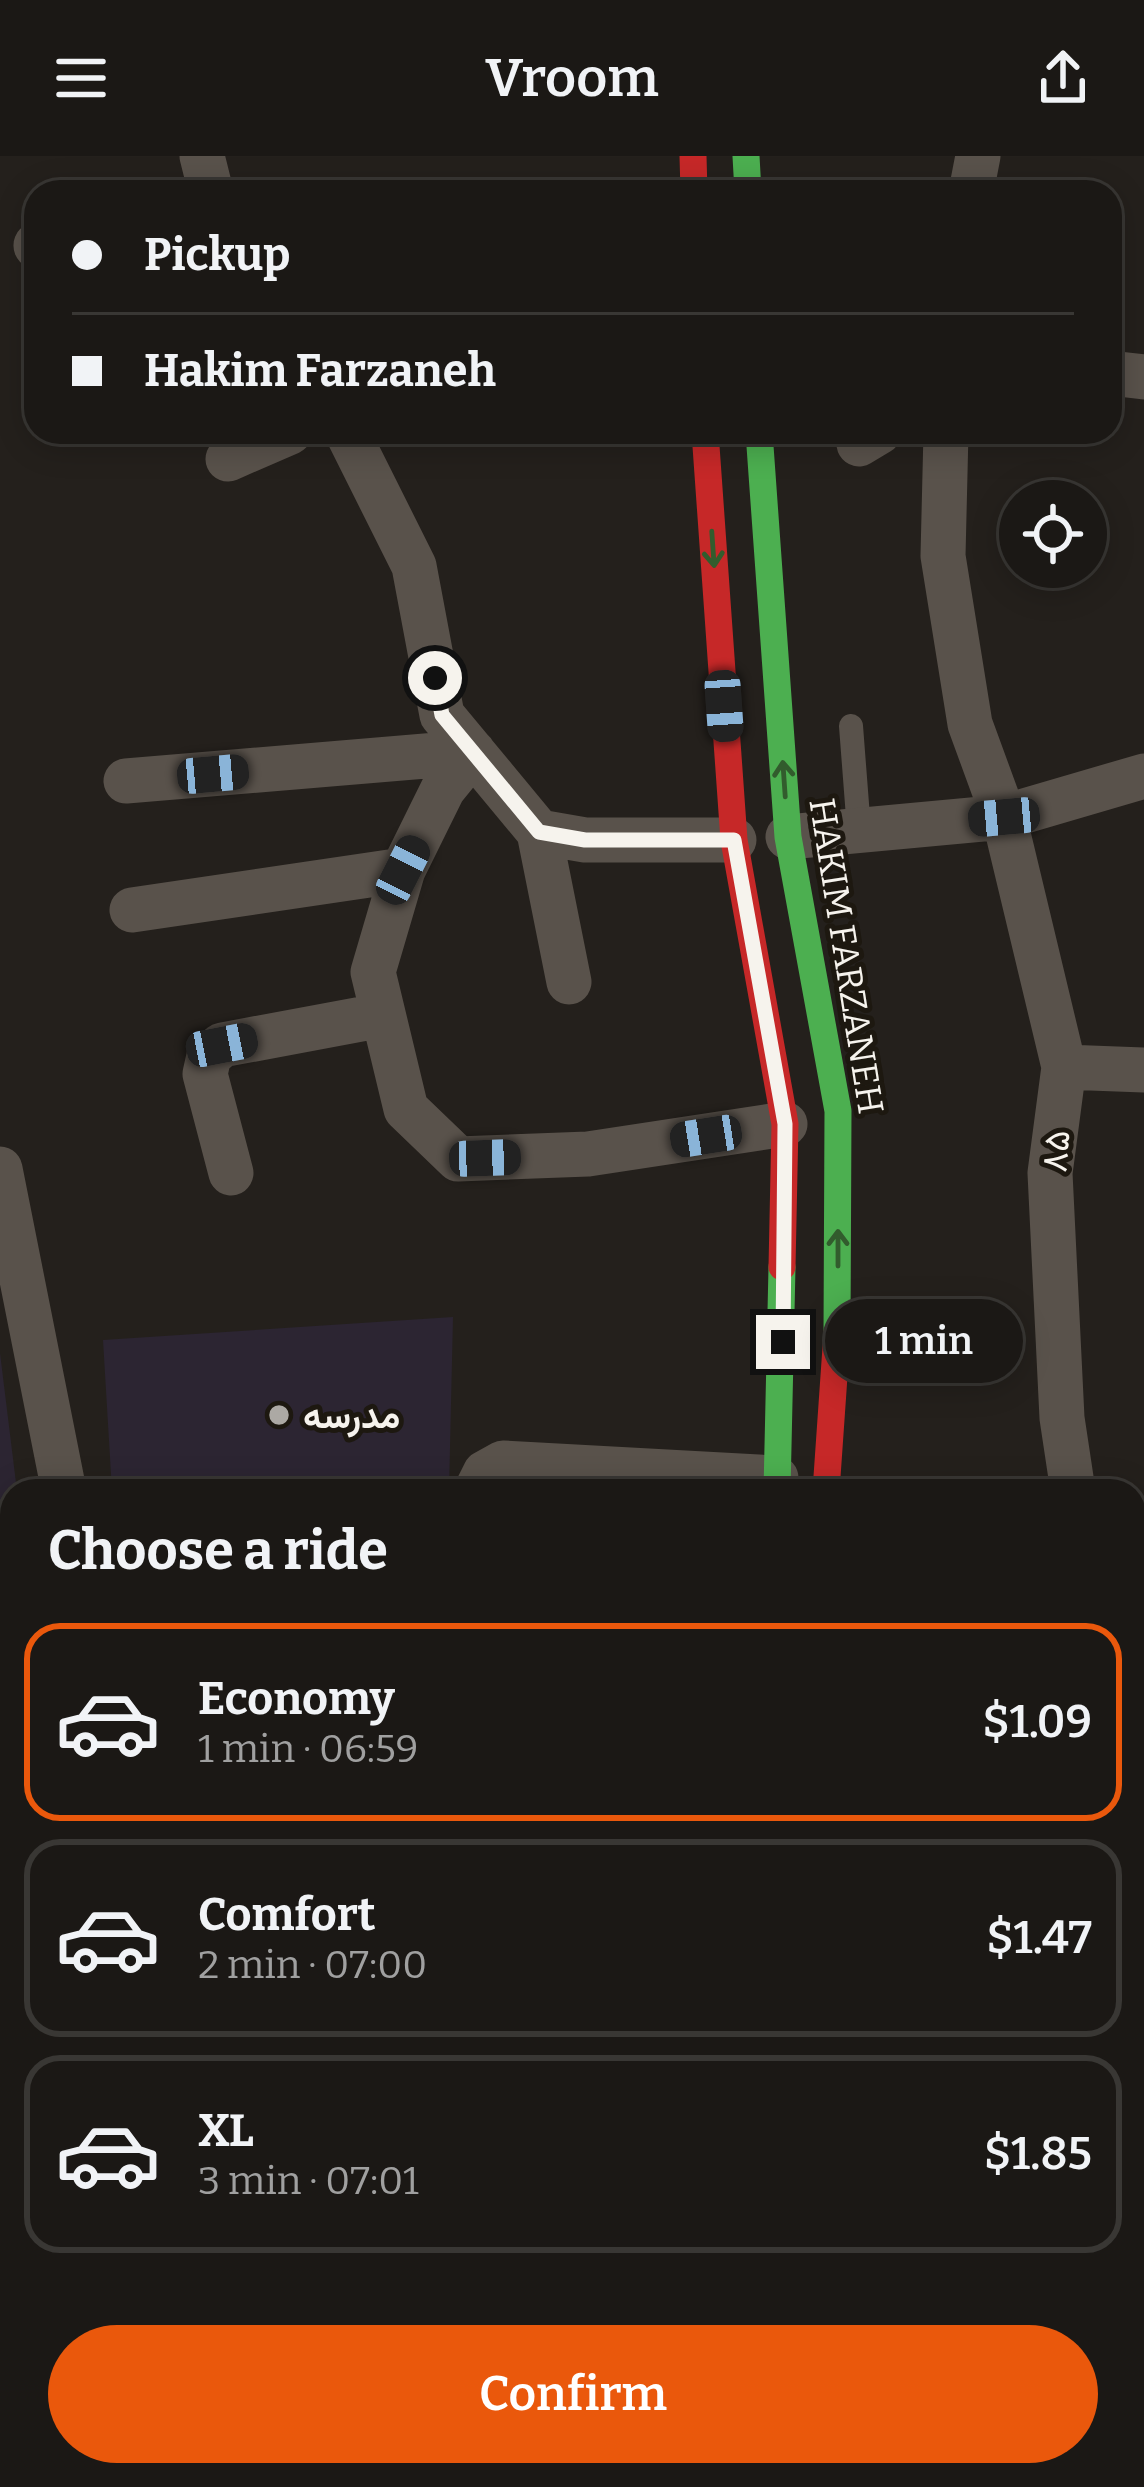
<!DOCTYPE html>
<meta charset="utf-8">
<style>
:root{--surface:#1b1815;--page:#282522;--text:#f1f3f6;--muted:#a0a0a0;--line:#393734;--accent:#ea580c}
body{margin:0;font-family:Bitter,Vazirmatn,serif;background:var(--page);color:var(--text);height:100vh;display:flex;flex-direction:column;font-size:45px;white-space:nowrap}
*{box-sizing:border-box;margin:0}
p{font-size:39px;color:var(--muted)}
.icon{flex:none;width:66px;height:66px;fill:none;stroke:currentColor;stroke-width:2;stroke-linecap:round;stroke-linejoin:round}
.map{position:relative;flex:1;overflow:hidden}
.side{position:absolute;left:0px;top:1323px;width:1146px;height:1008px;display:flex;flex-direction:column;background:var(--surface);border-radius:36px 36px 0 0;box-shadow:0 6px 30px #0003,0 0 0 3px var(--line)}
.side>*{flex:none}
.hud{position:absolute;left:24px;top:24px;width:1098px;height:264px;border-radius:36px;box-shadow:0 6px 30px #0003,0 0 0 3px var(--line);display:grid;align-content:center;height:264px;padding:0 48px;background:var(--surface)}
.controls{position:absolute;left:999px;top:324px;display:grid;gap:24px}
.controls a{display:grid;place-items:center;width:108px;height:108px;border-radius:50%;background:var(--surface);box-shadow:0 6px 30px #0003,0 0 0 3px var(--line);font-size:60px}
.end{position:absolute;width:54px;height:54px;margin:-27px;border:15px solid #f6f3ed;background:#111;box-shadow:0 0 0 6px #111}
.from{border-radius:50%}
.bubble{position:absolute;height:84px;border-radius:42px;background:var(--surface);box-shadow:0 6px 30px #0003,0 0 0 3px var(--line);font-size:39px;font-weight:600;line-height:84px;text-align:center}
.car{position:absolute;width:36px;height:72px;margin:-36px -18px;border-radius:15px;box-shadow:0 0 9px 3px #0007;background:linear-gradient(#222 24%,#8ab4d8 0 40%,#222 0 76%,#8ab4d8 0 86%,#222 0)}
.hud b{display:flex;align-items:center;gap:42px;height:114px;font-size:45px}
.hud b+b{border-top:3px solid var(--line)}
.hud i{width:30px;height:30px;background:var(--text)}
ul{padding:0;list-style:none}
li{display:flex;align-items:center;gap:36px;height:198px;margin:0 24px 18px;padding:0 24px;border:6px solid var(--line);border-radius:36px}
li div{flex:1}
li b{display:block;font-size:45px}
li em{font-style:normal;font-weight:600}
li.active{border-color:var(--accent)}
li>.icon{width:108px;height:108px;stroke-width:1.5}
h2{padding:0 48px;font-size:54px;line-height:144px}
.primary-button{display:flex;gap:24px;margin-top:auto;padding:24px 48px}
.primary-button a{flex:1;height:138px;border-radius:72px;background:var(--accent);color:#fff;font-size:48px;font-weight:600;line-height:138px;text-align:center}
header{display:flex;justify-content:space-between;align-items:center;height:156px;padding:0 48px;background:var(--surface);font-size:54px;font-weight:600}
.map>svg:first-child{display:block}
.education{fill:#2c2532}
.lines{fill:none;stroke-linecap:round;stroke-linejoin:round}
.lane{stroke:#59524b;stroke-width:24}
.street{stroke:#59524b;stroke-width:45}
.fast{stroke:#4caf50;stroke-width:27}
.slow{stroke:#ffc107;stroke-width:27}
.jam{stroke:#c62828;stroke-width:27}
.oneway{stroke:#325c2d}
.route{stroke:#f6f3ed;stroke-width:15}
.poi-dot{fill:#aca9a4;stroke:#1d1810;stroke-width:4.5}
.labels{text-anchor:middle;stroke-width:10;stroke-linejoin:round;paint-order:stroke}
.street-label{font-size:36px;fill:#f6f3ed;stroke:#1d1810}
.poi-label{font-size:36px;font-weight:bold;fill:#f6f3ed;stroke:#1d1810;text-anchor:start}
</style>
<header><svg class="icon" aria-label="menu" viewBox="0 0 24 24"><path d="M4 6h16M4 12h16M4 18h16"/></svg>Vroom<svg class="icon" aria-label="share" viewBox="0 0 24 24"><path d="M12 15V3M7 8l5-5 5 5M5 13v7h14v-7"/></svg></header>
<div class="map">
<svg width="1144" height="2331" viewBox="0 0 1144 2331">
<rect width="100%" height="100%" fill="#24201c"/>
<path class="education" d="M 453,1161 L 449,1335 L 112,1335 L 103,1184 Z
M 0,1197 L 17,1335 L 12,1335 L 12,1533 L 0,1531 Z"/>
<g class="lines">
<path class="lane" d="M 851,570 L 859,674
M 1138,2157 L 1144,2126"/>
<path class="street" d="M 202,0 L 211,36
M 971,36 L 978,0
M 36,89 L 36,90
M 1110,217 L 1144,221
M 347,276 L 414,410 L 442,559 L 539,676 L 585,684 L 734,684
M 946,276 L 943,400 L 970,568 L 1004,661 L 1064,911 L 1050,1017 L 1062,1262 L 1073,1335
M 859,288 L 879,276
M 228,303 L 290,276
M 473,596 L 443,633 L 403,714 L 373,816 L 406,953 L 458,1003 L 588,998 L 785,968
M 126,625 L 473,596
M 539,676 L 569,826
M 788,681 L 1004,661 L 1144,620
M 132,754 L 403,714
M 1064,911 L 1144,914
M 0,1013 L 64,1335
M 231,1017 L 205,918 L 209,900 L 222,889 L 383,859
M 476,1335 L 485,1317 L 503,1307 L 776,1322
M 1134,1495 L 1141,1507 L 1144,1535
M 0,1561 L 12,1563
M 0,1799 L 12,1802
M 304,2319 L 306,2331
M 463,2319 L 463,2331
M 1042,2319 L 1043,2331
M 105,2331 L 105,2319"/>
<path class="fast" d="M 746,0 L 748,36
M 759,276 L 788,681 L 838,955 L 837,1177
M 777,1335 L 782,1111
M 795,2331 L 797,2319"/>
<path class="slow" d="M 740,2331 L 742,2319"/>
<path class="jam" d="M 693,0 L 694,36
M 705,276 L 734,684 L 785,968 L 782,1111
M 826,1335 L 837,1177"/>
</g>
<defs><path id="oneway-shaft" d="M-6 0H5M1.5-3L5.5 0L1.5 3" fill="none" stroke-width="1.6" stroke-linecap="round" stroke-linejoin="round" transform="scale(3)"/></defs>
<g class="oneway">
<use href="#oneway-shaft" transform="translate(713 393) rotate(86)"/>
<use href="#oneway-shaft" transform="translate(784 623) rotate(-94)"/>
<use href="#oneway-shaft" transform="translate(838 1092) rotate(-90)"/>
</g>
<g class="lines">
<path class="route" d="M 435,522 L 442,559 L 539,676 L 585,684 L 734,684 L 785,968 L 783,1186"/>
</g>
<circle class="poi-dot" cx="279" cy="1259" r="12"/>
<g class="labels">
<g class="street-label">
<text transform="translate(847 800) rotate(81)" y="13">HAKIM FARZANEH</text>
<text transform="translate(1055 995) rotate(-85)" y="13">۸۵</text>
</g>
<g class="poi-label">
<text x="303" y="1272">مدرسه</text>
</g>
</g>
</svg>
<div class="controls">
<a><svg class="icon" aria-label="locate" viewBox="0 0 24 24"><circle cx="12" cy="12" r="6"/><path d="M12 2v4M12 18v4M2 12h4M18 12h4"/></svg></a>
</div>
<i class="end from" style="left:435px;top:522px"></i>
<i class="end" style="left:783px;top:1186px"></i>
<div class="bubble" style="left:825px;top:1143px;width:198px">1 min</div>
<i class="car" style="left:724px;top:550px;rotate:176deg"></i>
<i class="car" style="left:213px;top:618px;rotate:85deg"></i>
<i class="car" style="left:1004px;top:661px;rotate:265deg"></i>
<i class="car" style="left:403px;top:714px;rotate:27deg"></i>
<i class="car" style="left:222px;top:889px;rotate:79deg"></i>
<i class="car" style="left:706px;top:980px;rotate:261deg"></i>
<i class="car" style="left:485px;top:1002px;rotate:88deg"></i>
<div class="hud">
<b><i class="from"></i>Pickup</b>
<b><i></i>Hakim Farzaneh</b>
</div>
<section class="side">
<h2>Choose a ride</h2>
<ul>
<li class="active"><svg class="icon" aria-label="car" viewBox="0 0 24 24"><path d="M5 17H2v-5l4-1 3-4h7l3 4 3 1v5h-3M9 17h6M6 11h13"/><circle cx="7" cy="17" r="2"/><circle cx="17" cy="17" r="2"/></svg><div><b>Economy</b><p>1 min · 06:59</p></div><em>$1.09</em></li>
<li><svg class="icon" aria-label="car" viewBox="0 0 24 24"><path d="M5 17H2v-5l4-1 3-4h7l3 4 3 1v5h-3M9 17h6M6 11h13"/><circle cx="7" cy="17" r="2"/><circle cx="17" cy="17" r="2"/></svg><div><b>Comfort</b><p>2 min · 07:00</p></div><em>$1.47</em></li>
<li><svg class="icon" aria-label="car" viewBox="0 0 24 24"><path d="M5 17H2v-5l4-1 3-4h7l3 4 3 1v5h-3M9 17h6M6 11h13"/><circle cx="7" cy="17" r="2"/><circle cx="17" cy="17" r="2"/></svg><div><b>XL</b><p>3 min · 07:01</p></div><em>$1.85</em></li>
</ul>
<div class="primary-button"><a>Confirm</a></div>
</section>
</div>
